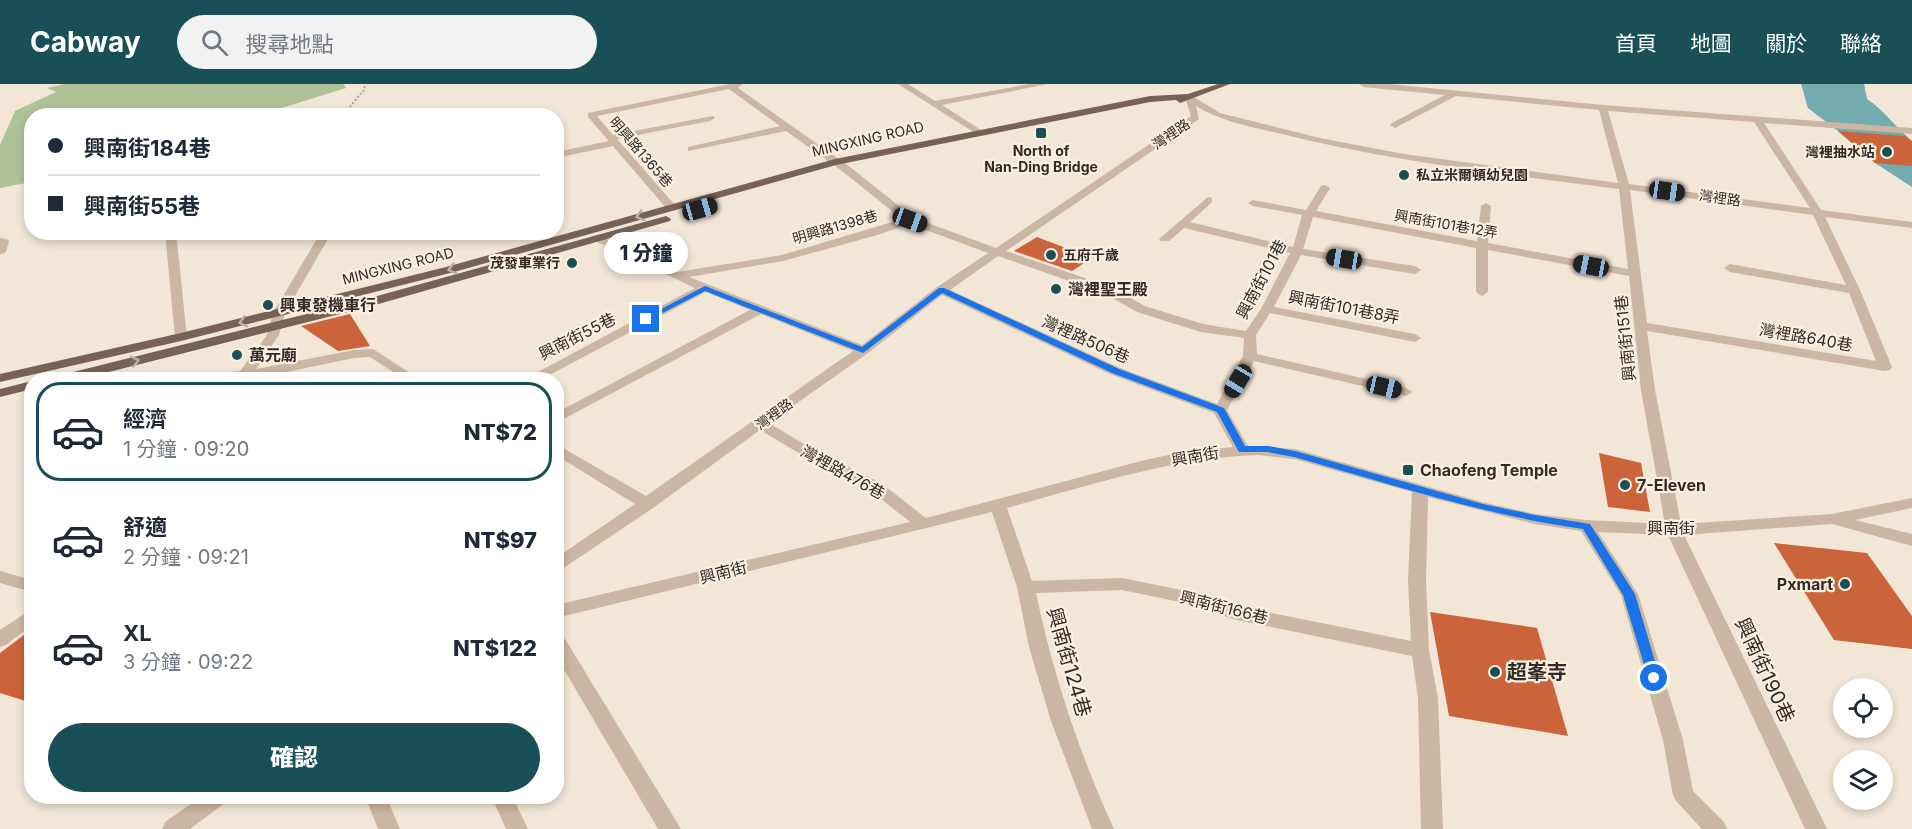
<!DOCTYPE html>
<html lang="zh-TW">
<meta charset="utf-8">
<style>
:root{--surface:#fff;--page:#f2f2f3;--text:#1f2937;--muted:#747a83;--line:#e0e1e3;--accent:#195057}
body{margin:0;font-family:Inter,"Noto Sans TC",sans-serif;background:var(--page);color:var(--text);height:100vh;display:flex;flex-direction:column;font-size:22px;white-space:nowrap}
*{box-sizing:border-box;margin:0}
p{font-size:20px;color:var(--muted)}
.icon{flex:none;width:33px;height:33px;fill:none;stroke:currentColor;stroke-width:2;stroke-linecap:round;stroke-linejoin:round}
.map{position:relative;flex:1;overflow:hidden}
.details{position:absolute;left:24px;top:288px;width:540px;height:432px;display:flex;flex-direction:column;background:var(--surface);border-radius:24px;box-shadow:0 3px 9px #0003}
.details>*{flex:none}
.guide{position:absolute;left:24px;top:24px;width:540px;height:132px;border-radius:24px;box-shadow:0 3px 9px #0003;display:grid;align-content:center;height:132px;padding:0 24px;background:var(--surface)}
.buttons{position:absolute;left:1833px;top:594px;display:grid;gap:12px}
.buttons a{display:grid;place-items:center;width:60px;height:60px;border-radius:50%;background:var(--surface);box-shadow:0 3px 9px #0003;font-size:30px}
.end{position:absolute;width:27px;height:27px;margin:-14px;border:8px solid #1a73e8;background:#fff;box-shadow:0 0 0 3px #fff}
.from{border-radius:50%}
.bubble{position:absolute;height:42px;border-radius:21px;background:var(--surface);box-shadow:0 3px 9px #0003;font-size:20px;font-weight:800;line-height:42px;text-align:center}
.car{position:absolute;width:18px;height:36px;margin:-18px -9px;border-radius:8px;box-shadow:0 0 4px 2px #0007;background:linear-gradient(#222 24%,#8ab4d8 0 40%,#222 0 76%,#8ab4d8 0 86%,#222 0)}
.guide b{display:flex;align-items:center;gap:21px;height:57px;font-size:22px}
.guide b+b{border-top:2px solid var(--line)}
.guide i{width:15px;height:15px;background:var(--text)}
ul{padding:10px 0 0;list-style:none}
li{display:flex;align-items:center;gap:18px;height:99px;margin:0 12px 9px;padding:0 12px;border:3px solid transparent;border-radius:24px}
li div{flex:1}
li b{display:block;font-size:22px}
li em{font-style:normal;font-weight:800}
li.selected{border-color:var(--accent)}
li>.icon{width:54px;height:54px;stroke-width:1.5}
.primary-button{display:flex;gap:12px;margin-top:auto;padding:12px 24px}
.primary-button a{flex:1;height:69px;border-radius:36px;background:var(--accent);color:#fff;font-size:24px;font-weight:800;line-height:69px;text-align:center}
header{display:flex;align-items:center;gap:36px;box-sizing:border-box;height:84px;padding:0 30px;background:var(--accent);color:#fff}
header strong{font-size:28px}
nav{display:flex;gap:33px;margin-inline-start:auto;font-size:21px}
.search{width:420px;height:54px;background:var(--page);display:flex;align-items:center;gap:15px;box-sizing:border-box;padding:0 21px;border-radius:33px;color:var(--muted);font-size:22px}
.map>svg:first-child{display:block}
.green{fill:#b1c196}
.water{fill:#74abb0}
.building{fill:#cb643b}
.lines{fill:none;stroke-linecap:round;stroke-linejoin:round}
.path{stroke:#b6a08c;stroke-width:2;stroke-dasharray:2 2;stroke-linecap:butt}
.minor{fill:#cab6a2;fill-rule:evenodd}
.major{fill:#776255;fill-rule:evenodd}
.oneway{stroke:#bfb0a3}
.route{fill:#1a73e8}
.poi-dot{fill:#195057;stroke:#faf0e2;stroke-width:2}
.labels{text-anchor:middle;stroke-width:4.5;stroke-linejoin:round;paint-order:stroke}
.far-street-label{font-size:14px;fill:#342a25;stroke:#faf0e2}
.far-poi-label{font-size:14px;font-weight:bold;fill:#342a25;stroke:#faf0e2;text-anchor:end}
.street-label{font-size:16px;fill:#342a25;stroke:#faf0e2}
.poi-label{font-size:16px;font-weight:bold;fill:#342a25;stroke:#faf0e2;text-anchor:start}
.near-street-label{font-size:20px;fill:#342a25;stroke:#faf0e2}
.near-poi-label{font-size:20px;font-weight:bold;fill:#342a25;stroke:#faf0e2;text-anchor:start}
</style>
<header>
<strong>Cabway</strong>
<div class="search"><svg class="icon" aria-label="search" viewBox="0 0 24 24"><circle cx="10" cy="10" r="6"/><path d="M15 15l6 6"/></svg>搜尋地點</div>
<nav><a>首頁</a><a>地圖</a><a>關於</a><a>聯絡</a></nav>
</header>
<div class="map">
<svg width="1912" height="745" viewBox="0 0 1912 745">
<rect width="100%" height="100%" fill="#f2e6d6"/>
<path class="green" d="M 65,0 L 343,0 L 346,4 L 259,31 L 32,32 L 31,98 L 0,104 L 0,61 L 15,27 L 56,8 L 47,4 Z"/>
<path class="water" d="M 1801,0 L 1864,0 L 1867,15 C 1882,24 1897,45 1912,57 L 1912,103 L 1875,79 L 1838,47 L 1808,24 Z"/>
<path class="building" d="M 1838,47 L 1905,52 L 1912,57 L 1912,82 L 1875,79 Z
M 1037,153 L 1092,174 L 1072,187 L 1014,167 Z
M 350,230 L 370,262 L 338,267 L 301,242 Z
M 1599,369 L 1641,379 L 1650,428 L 1608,423 Z
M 1774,459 L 1867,469 L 1912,532 L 1912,565 L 1834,556 Z
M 1430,528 L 1537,544 L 1568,652 L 1449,632 Z
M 32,545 L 32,619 L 0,609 L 0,569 Z"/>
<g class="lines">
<path class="path" d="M 342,32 L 364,6 L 365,0"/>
<path class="minor" d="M 730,0 L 742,0 L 738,4 L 850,83 L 914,134 L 996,164 L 1191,32 L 1185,13 L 1189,10 L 1220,29 L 1320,54 L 1404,70 L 1618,99 L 1599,26 L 1456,12 L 1395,44 L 1390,41 L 1392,39 L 1445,11 L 1363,3 L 1359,0 L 1389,0 L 1603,21 L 1912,44 L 1912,50 L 1764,39 L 1821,126 L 1912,138 L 1912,144 L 1825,133 L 1860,206 L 1892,283 L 1890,286 L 1885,287 L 1647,247 L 1655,306 L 1681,440 L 1832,430 L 1912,414 L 1912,424 L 1855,436 L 1912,450 L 1912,462 L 1832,440 L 1684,451 L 1827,745 L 1805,745 L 1668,451 L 1598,448 L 1638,510 L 1683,656 L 1693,707 L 1724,738 L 1727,745 L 1702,745 L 1676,717 L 1673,711 L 1663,656 L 1621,511 L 1581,447 L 1535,440 L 1428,413 L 1426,497 L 1429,566 L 1438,614 L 1443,745 L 1421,745 L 1418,614 L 1412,572 L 1237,536 L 1185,519 L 1122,506 L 1036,509 C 1053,590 1079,669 1114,745 L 1092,745 L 1051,637 L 1029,563 L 1017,503 L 992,428 L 556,534 L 556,521 L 910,438 L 871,407 L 809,375 L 760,346 L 653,424 L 556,489 L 556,474 L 635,420 L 556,371 L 556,360 L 646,412 L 853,267 L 761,230 L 556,339 L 556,329 L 750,226 L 706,208 L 540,296 L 523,296 L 695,204 L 595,157 L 595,153 L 603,153 L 677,188 L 782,171 L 902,135 L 842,87 L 786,47 L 688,67 L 688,63 L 780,42 L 729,5 L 597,32 L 613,51 L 713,32 L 715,34 L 710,37 L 617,55 L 675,121 L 675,125 L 667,125 L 613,62 L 556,74 L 556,68 L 609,57 L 588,33 L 588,29 ZM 1196,22 C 1222,38 1253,43 1282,50 C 1393,78 1506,90 1619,105 L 1628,185 L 1488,159 L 1491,122 L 1486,119 L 1481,122 L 1477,157 L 1316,127 L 1330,104 L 1325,101 L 1321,102 L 1306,126 L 1253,116 L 1248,119 L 1253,122 L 1302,131 L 1293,163 L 1190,138 L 1212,118 L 1212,114 L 1208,113 L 1159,155 L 1161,157 L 1169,157 L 1184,144 L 1290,169 L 1261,225 L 1246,247 L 1203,240 L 1145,222 L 1111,203 L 1006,167 L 1199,35 ZM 1608,27 L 1754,38 L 1810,124 L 1629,100 ZM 1630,106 L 1813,131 L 1846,201 L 1730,180 L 1724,184 L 1730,188 L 1849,209 L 1876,277 L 1647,239 ZM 1313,133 L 1476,164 L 1476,208 L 1482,212 L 1488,208 L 1488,166 L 1629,192 L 1641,306 L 1665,440 L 1586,436 L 1535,430 L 1482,418 L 1295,365 L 1248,362 L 1227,326 L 1254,277 L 1406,312 L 1413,308 L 1406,304 L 1257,270 L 1256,251 L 1270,229 L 1415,258 L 1421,254 L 1415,250 L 1274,223 L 1301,171 L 1415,190 L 1421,186 L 1415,182 L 1303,165 ZM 910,140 L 988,169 L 937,203 L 862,261 L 689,193 L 783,177 L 874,152 ZM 998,172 L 1103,209 L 1137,228 L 1201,248 L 1244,254 L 1243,272 L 1217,320 L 1120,284 L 950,206 ZM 942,211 L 1110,290 L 1214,329 L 1233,363 L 1183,368 L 1145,376 L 926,434 L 881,399 L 819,369 L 769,339 L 868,269 ZM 1258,371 L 1294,375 L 1412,408 L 1408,497 L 1411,557 L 1237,522 L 1186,507 L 1122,494 L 1032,497 L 1007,424 C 1091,401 1171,374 1258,371 Z
M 898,0 L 908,0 L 935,17 L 1030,0 L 1048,0 L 942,21 L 981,46 L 981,50 L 978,51 Z
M 165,148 L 176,148 L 187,253 L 181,257 L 175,253 Z
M 321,148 L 332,148 L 285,229 L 279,251 L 256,285 L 354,266 L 373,265 L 421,296 L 405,296 L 370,273 L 354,274 L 248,296 L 190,296 L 196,292 L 240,287 L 267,251 L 273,229 Z
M 0,154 L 7,155 L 9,157 L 6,168 L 0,171 Z
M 0,487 L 32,496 L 32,508 L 0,499 Z
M 32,525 L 32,541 L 6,561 L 0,563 L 0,546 Z
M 556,548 L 562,550 L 681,745 L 658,745 L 556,572 Z
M 202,712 L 229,712 L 226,718 L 190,745 L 162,745 L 165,738 Z
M 365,712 L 386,712 L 400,745 L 378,745 Z
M 491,712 L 512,712 L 528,745 L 506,745 Z"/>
<path class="major" d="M 1218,0 L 1230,0 L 1180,19 L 1176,16 L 1150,18 L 836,81 L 454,188 L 181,257 L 0,298 L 0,290 L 181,249 L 446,183 L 835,75 L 1150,12 L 1188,10 Z
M 666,132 L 671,135 L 670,137 L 368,223 L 77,296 L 52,296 L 53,293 L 359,217 Z
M 32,297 L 32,305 L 0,313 L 0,305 Z"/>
</g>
<defs><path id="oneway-chevron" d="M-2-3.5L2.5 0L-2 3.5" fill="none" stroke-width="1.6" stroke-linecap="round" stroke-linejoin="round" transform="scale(1.5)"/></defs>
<g class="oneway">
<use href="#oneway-chevron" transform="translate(640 132) rotate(164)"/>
<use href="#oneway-chevron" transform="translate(452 185) rotate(165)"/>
<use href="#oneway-chevron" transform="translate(243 238) rotate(166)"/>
<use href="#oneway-chevron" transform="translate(135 277) rotate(-13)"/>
</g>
<path class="route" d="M 705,202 L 862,263 L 939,204 L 944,204 L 1119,285 L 1224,324 L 1245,362 L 1268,362 L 1295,367 L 1483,420 L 1535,431 L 1590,440 L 1635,510 L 1660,594 L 1654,599 L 1648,594 L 1623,511 L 1583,445 C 1484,431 1390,400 1294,373 L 1268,368 L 1239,368 L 1217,328 L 1112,289 L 942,209 L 863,269 L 705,207 L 649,236 L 642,235 Z"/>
<g class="poi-dot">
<rect x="1035" y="43" width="12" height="12" rx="3"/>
<circle cx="1887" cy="68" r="6"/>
<circle cx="1404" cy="91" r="6"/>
<circle cx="1051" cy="171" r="6"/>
<circle cx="572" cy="179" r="6"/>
<circle cx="1056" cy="205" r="6"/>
<circle cx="268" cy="221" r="6"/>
<circle cx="237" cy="271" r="6"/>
<rect x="1402" y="380" width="12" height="12" rx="3"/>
<circle cx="1625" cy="401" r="6"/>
<circle cx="1845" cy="500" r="6"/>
<circle cx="1495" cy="588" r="6"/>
</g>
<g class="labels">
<g class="far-street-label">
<text transform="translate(1171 50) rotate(-34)" y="5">灣裡路</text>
<text transform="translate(868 55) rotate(-13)" y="5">MINGXING ROAD</text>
<text transform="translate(641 68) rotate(49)" y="5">明興路1365巷</text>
<text transform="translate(1720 114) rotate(8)" y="5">灣裡路</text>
<text transform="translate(1446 140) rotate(10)" y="5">興南街101巷12弄</text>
<text transform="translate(835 143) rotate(-16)" y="5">明興路1398巷</text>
<text transform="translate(398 182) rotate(-14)" y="5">MINGXING ROAD</text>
<text transform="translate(774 330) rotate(-36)" y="5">灣裡路</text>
</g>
<g class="far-poi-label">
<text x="1041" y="72" text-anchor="middle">North of<tspan x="1041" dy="16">Nan-Ding Bridge</tspan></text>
<text x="1875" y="73">灣裡抽水站</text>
<text x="1416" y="96" text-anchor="start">私立米爾頓幼兒園</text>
<text x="1063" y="176" text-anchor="start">五府千歲</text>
<text x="560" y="184">茂發車業行</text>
</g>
<g class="street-label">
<text transform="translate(1261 195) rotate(-62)" y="6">興南街101巷</text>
<text transform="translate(1344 223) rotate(11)" y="6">興南街101巷8弄</text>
<text transform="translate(577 252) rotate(-27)" y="6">興南街55巷</text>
<text transform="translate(1806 253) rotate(10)" y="6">灣裡路640巷</text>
<text transform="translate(1625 254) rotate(-96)" y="6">興南街151巷</text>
<text transform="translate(1086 255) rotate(24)" y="6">灣裡路506巷</text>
<text transform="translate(1195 372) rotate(-10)" y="6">興南街</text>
<text transform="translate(843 388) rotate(29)" y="6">灣裡路476巷</text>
<text x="1671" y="450">興南街</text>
<text transform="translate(723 488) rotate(-14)" y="6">興南街</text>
<text transform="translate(1224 523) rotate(14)" y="6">興南街166巷</text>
</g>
<g class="poi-label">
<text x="1068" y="211">灣裡聖王殿</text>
<text x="280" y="227">興東發機車行</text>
<text x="249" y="277">萬元廟</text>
<text x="1420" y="392">Chaofeng Temple</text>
<text x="1637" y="407">7-Eleven</text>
<text x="1833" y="506" text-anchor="end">Pxmart</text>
</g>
<g class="near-street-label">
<text transform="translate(1069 578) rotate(74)" y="7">興南街124巷</text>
<text transform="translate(1765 586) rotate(65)" y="7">興南街190巷</text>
</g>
<g class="near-poi-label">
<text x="1507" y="595">超峯寺</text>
</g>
</g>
</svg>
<div class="buttons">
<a><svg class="icon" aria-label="locate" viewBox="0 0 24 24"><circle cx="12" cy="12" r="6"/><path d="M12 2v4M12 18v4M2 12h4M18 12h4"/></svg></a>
<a><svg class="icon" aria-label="layers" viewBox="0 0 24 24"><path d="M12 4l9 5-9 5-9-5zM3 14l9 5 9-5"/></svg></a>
</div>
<i class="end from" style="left:1654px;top:594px"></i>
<i class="end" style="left:646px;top:235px"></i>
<div class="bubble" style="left:604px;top:148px;width:84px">1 分鐘</div>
<i class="car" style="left:1667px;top:107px;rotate:98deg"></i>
<i class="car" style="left:700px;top:125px;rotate:74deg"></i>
<i class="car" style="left:910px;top:136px;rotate:110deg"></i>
<i class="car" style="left:1344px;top:175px;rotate:279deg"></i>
<i class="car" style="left:1591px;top:182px;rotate:281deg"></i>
<i class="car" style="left:1238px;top:297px;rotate:211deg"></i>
<i class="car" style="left:1384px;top:303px;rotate:103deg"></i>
<div class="guide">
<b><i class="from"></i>興南街184巷</b>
<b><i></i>興南街55巷</b>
</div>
<section class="details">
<ul>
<li class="selected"><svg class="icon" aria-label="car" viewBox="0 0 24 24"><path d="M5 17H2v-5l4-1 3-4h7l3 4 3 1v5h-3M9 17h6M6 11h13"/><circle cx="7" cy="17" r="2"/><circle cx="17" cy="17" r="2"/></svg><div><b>經濟</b><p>1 分鐘 · 09:20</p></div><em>NT$72</em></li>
<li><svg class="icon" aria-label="car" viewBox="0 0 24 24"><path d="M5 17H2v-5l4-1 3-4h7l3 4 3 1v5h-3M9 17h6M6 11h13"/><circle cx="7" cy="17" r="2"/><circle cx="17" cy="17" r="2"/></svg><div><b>舒適</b><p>2 分鐘 · 09:21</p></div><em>NT$97</em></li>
<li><svg class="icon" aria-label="car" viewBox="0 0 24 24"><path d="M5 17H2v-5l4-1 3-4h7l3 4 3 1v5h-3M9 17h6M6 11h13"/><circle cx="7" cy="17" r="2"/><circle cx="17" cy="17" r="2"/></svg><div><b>XL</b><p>3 分鐘 · 09:22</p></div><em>NT$122</em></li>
</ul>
<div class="primary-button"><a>確認</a></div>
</section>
</div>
